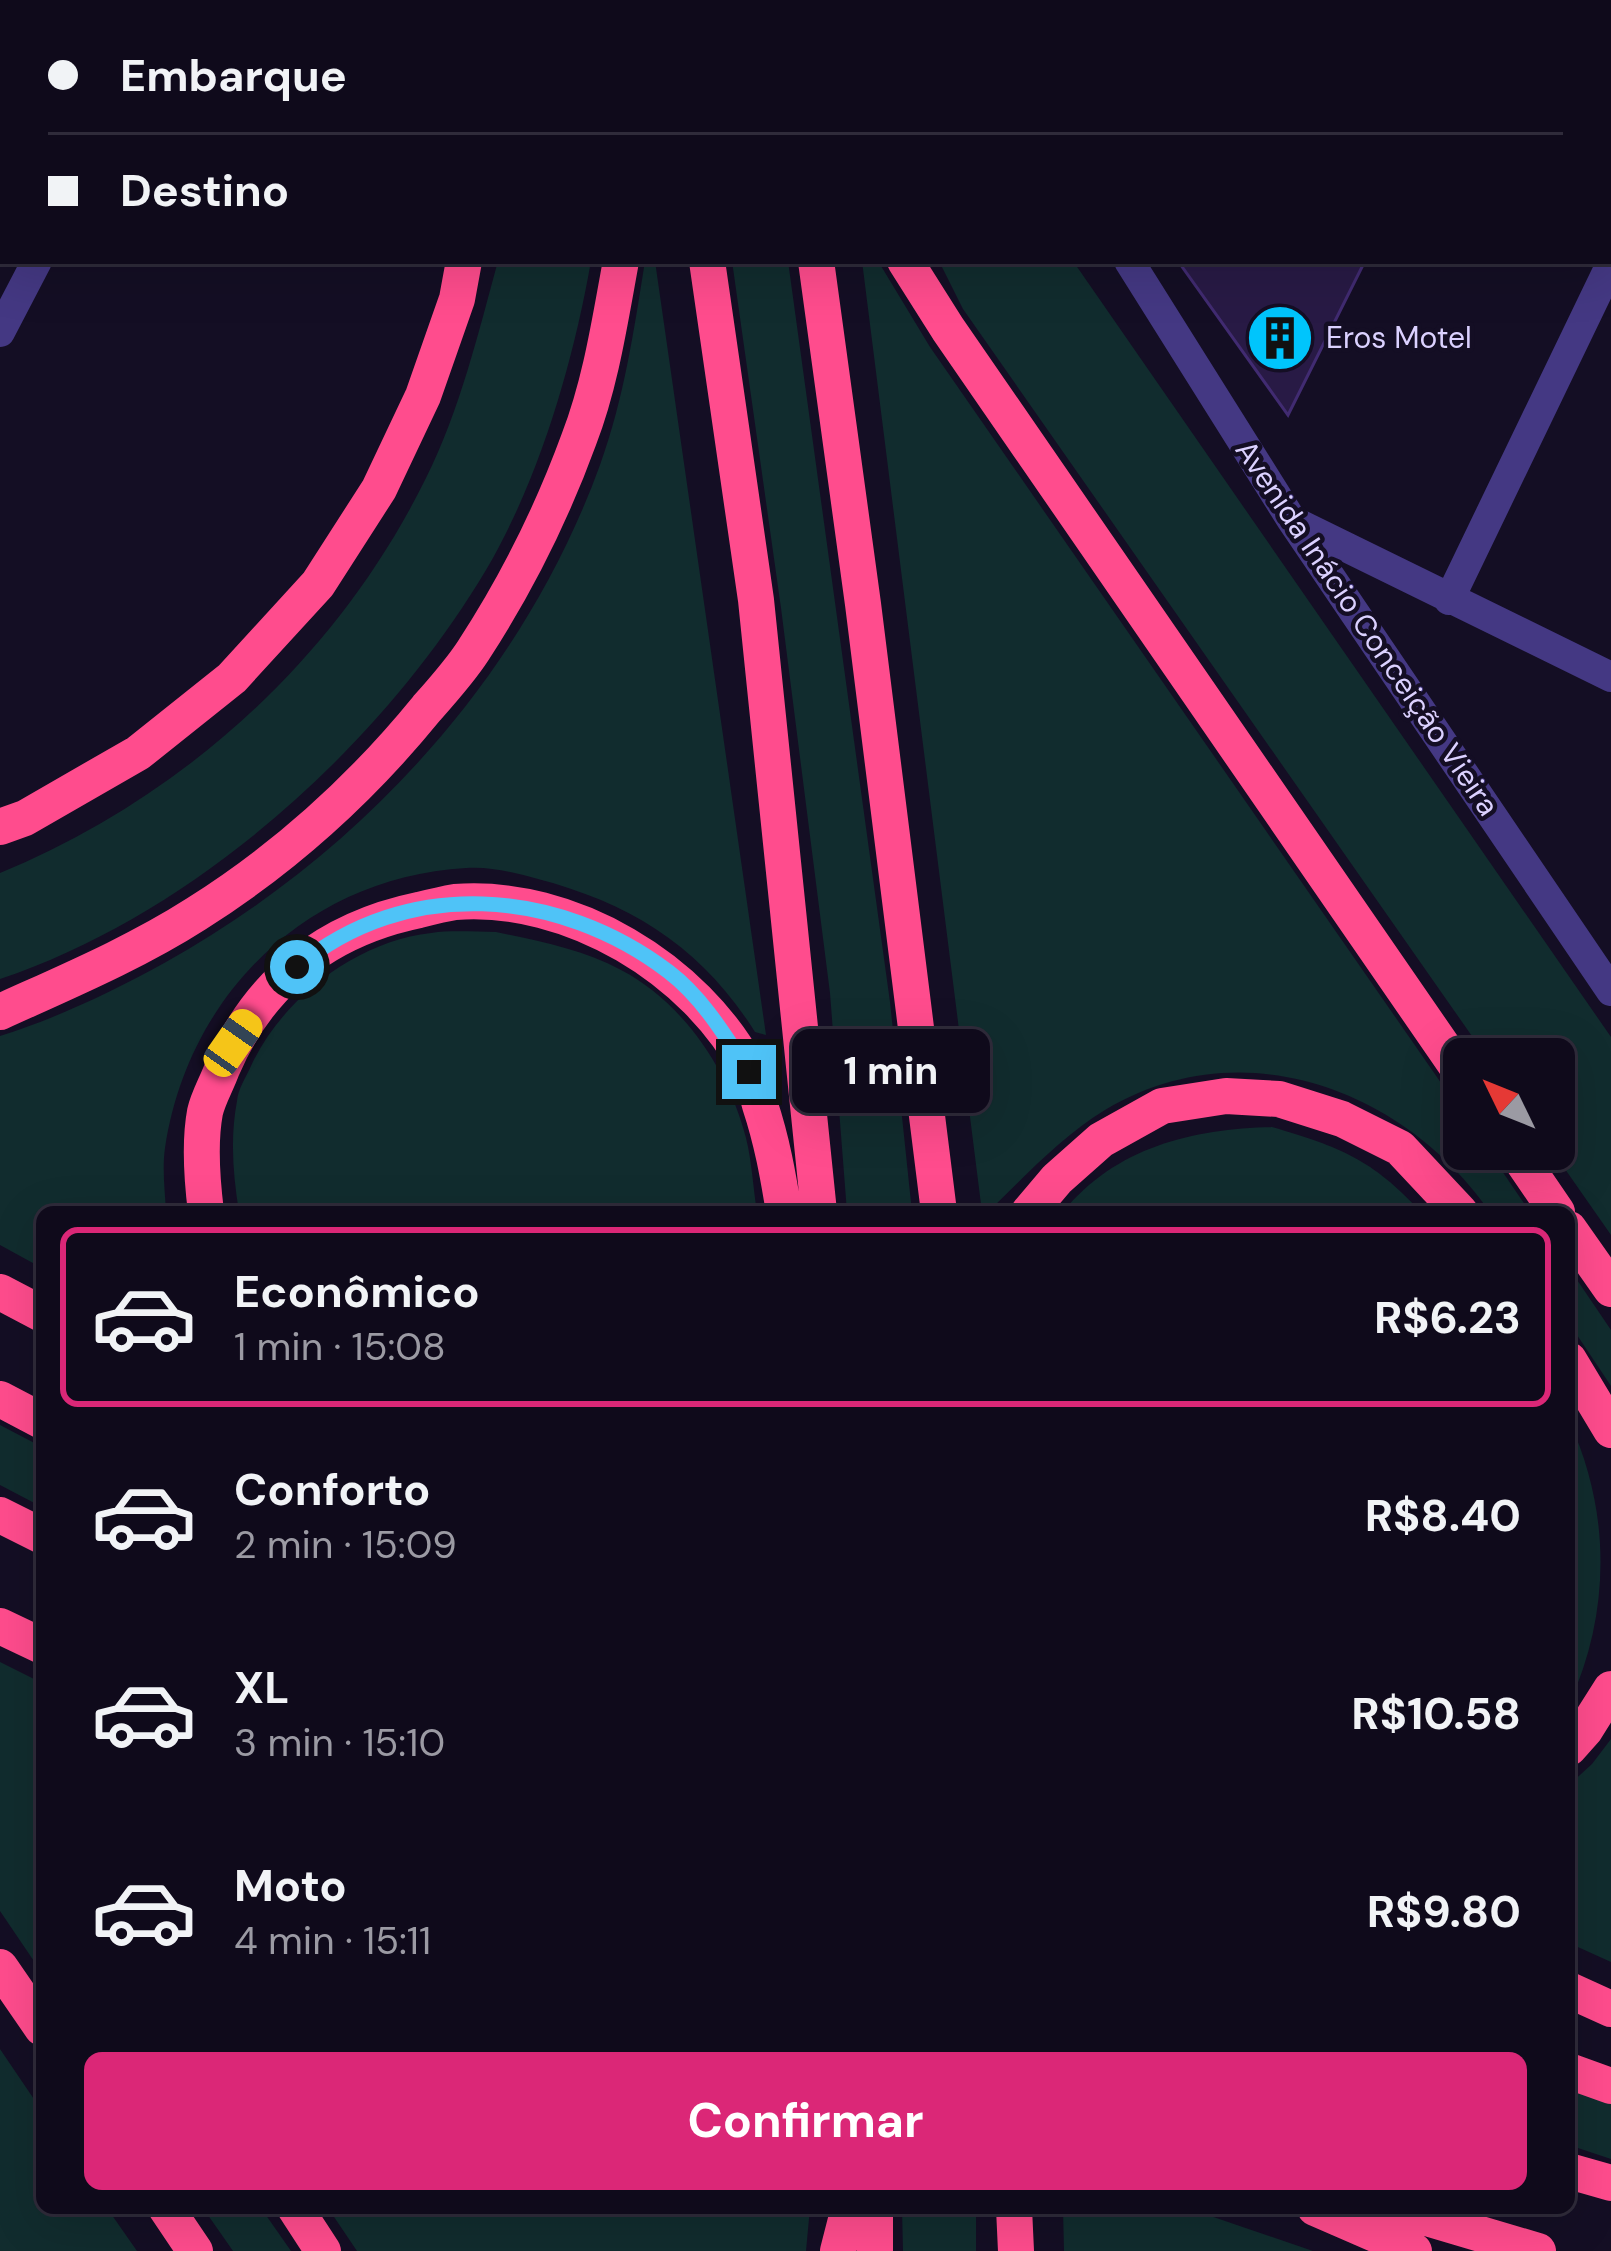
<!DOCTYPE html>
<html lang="pt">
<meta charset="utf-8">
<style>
:root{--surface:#0f0a1b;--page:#1d1828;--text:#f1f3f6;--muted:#9b9aa3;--line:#2f2b3a;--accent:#db2777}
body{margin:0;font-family:"DM Sans",sans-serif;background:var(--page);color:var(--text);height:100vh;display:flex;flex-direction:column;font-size:45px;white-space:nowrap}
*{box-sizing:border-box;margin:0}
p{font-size:39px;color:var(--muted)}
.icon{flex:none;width:66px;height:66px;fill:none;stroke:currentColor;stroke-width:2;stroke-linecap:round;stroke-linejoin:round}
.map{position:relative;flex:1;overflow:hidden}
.panel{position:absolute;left:36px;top:1206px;width:1539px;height:1008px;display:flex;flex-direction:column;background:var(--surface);border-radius:18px;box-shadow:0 12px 48px #0002,0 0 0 3px var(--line)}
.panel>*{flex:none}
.banner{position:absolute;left:0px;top:0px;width:1611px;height:264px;box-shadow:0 12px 48px #0002,0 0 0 3px var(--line);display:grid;align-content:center;height:264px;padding:0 48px;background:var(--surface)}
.needle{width:78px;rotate:313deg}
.fabs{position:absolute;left:1443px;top:1038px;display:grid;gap:24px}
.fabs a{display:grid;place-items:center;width:132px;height:132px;border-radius:18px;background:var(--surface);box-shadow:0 12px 48px #0002,0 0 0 3px var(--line);font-size:60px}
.end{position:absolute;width:54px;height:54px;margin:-27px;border:15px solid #4fc3f7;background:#111;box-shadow:0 0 0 6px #111}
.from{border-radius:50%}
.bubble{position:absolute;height:84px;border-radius:18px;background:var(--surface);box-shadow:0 12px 48px #0002,0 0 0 3px var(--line);font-size:39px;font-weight:700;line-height:84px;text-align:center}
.car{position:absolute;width:36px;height:72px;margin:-36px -18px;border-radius:15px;box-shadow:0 0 9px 3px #0007;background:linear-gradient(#f5c518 24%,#345 0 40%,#f5c518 0 76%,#345 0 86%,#f5c518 0)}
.banner b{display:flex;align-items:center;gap:42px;height:114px;font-size:45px}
.banner b+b{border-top:3px solid var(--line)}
.banner i{width:30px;height:30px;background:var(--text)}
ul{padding:21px 0 0;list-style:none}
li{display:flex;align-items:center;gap:36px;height:180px;margin:0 24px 18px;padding:0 24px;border:6px solid transparent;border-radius:18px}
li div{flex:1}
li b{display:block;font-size:45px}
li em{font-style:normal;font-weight:700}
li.active{border-color:var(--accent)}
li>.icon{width:108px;height:108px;stroke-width:1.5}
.primary-button{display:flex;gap:24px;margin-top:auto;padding:24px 48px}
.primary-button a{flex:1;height:138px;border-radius:18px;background:var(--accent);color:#fff;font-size:48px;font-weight:700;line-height:138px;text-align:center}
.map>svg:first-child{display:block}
.green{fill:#112c2e}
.building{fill:#281a45;stroke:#412b71;stroke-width:3}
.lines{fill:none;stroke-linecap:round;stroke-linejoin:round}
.minor{stroke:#443883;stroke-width:30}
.highway{stroke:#ff4c8d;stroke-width:36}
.route{stroke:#4fc3f7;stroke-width:15}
.labels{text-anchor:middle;stroke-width:9;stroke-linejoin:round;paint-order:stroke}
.poi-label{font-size:30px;fill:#dbd1ff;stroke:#140e24;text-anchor:start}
.street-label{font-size:30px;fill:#dbd1ff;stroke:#140e24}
</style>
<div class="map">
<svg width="1611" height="2251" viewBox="0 0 1611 2251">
<rect width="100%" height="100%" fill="#140e24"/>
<path class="green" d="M 498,261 L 591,261 C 573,364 539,480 486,570 C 381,746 196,913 0,979 L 0,873 C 184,797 338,657 426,478 C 460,410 478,334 498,261 Z
M 645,261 L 655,261 L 766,1035 L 755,1032 C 702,948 633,904 538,879 C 516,873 489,866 466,868 C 308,877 188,994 165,1148 C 162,1169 165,1191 166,1212 L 42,1212 L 42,1268 L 0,1245 L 0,1036 C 58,1018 113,991 166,962 C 361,853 523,677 600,465 C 624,399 634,330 645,261 Z
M 732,261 L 788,261 L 890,1002 L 912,1212 L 847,1212 L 830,993 L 781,608 Z
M 862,261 L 878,261 L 930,347 L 1464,1116 L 1464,1149 L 1487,1149 L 1530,1212 L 1490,1212 C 1404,1089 1242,1028 1105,1110 C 1061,1137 1025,1176 988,1212 L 982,1212 Z
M 939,261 L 1073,261 L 1611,1037 L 1611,1235 L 1551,1149 L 1554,1149 L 1554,1059 L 1488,1059 L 963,309 Z
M 496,932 C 539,941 582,949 621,970 C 683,1002 729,1071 746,1138 C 752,1162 753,1188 757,1212 L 239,1212 C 233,1175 230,1138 237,1101 C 238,1089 246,1077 251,1066 C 281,1000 356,941 431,933 C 452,930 475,932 496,932 Z
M 1272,1127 C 1340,1147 1372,1159 1421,1212 L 1063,1212 C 1116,1147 1192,1129 1272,1127 Z
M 1569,1268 L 1611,1330 L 1611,1386 L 1569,1323 Z
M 1569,1421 C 1611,1511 1611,1613 1569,1704 Z
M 0,1425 L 42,1447 L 42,1507 L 0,1485 Z
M 0,1662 L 42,1683 L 42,1973 L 0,1911 Z
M 1611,1739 L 1611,1962 L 1569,1943 L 1569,1785 L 1592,1764 Z
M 0,2049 L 42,2111 L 42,2208 L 107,2208 L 137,2251 L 0,2251 Z
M 1569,2085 L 1611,2099 L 1611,2159 L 1569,2145 Z
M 203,2208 L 261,2208 L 291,2251 L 233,2251 Z
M 328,2208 L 810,2208 L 806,2251 L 357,2251 Z
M 902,2208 L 976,2208 L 976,2251 L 903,2251 Z
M 1063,2208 L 1187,2208 L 1313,2251 L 1064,2251 Z"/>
<path class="building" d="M 1259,0 L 1497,0 L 1496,3 L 1257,3 Z
M 1178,261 L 1365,261 L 1288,415 Z"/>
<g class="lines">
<path class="minor" d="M 1002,0 L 1003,3
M 173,3 L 174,0
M 1210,3 L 1212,0
M 1129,261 L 1291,519 L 1611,991
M 0,332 L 37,261
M 1293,521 L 1611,677
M 1449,600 L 1611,264"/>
<path class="highway" d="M 477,0 L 478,3
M 637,0 L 637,3
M 670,0 L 670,3
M 780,0 L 780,3
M 813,0 L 813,3
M 707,261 L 756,600 L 819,1212
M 816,261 L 863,604 L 939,1212
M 905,261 L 948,329 L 1464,1077
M 0,827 L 25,818 L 138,753 L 232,678 L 318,584 L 379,489 L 423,396 L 457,299 L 464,261
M 0,1012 C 66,982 135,953 196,914 C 285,858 361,789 427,708 C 443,690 460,671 473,651 C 516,585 552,513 579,439 C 601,382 610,320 621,261
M 1514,1149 L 1557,1212
M 206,1212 C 202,1180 199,1144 205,1112 C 208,1098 217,1083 222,1069 C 259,982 327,929 419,910 C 431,907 443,904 455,902 C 570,893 696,969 749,1070 C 754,1081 757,1094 760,1105 C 772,1141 778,1175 784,1212
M 1029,1212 L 1057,1179 L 1101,1140 L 1162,1106 L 1226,1096 L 1279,1099 L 1342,1119 L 1400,1148 L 1460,1212
M 1569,1229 L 1611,1289
M 0,1292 L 42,1314
M 1569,1360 L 1611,1430
M 0,1399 L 42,1421
M 0,1515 L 42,1536
M 0,1626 L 42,1646
M 1569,1748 L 1585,1730 L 1611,1689
M 0,1967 L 42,2028
M 1569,1990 L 1611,2009
M 1569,2071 L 1611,2086
M 1569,2171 L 1611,2183
M 166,2208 L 195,2251
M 295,2208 L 323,2251
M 1014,2208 L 1016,2251
M 1315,2208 L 1414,2251
M 1393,2208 L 1538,2251
M 838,2251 L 849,2208
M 875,2251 L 875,2208"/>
</g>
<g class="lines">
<path class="route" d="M 297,967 C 406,876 559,888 669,972 C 703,998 726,1037 749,1072"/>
</g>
<defs>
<symbol id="building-disc" viewBox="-11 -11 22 22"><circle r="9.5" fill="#00c5fc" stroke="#140e24"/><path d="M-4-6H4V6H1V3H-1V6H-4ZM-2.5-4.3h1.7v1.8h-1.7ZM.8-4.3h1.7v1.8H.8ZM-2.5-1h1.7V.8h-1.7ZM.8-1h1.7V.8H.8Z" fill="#111"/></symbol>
</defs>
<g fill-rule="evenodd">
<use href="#building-disc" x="1242" y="300" width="76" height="76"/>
</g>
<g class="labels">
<g class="poi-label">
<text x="1326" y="348">Eros Motel</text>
</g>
<g class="street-label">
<text transform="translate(1367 628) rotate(56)" y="10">Avenida Inácio Conceição Vieira</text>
</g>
</g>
</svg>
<div class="fabs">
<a><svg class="needle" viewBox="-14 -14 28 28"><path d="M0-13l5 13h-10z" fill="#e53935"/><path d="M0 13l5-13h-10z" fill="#9b9aa3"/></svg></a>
</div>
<i class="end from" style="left:297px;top:967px"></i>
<i class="end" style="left:749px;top:1072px"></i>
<div class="bubble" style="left:792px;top:1029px;width:198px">1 min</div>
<i class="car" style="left:233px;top:1043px;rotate:35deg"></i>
<div class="banner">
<b><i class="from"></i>Embarque</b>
<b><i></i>Destino</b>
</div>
<section class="panel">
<ul>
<li class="active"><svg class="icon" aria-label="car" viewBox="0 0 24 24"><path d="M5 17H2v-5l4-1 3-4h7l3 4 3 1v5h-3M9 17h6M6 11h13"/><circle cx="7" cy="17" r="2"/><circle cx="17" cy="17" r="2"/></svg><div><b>Econômico</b><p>1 min · 15:08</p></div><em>R$6.23</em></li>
<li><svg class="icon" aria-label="car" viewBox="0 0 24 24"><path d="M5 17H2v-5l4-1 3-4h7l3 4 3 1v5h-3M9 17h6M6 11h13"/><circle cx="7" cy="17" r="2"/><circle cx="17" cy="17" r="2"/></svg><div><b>Conforto</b><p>2 min · 15:09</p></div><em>R$8.40</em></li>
<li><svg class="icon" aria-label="car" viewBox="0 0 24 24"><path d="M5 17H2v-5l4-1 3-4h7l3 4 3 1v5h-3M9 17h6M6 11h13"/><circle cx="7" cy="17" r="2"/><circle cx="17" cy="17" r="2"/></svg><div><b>XL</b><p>3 min · 15:10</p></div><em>R$10.58</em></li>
<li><svg class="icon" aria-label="car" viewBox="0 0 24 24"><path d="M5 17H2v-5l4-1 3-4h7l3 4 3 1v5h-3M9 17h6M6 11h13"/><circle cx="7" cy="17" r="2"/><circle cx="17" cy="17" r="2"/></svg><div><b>Moto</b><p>4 min · 15:11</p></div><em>R$9.80</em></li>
</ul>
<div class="primary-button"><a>Confirmar</a></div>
</section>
</div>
